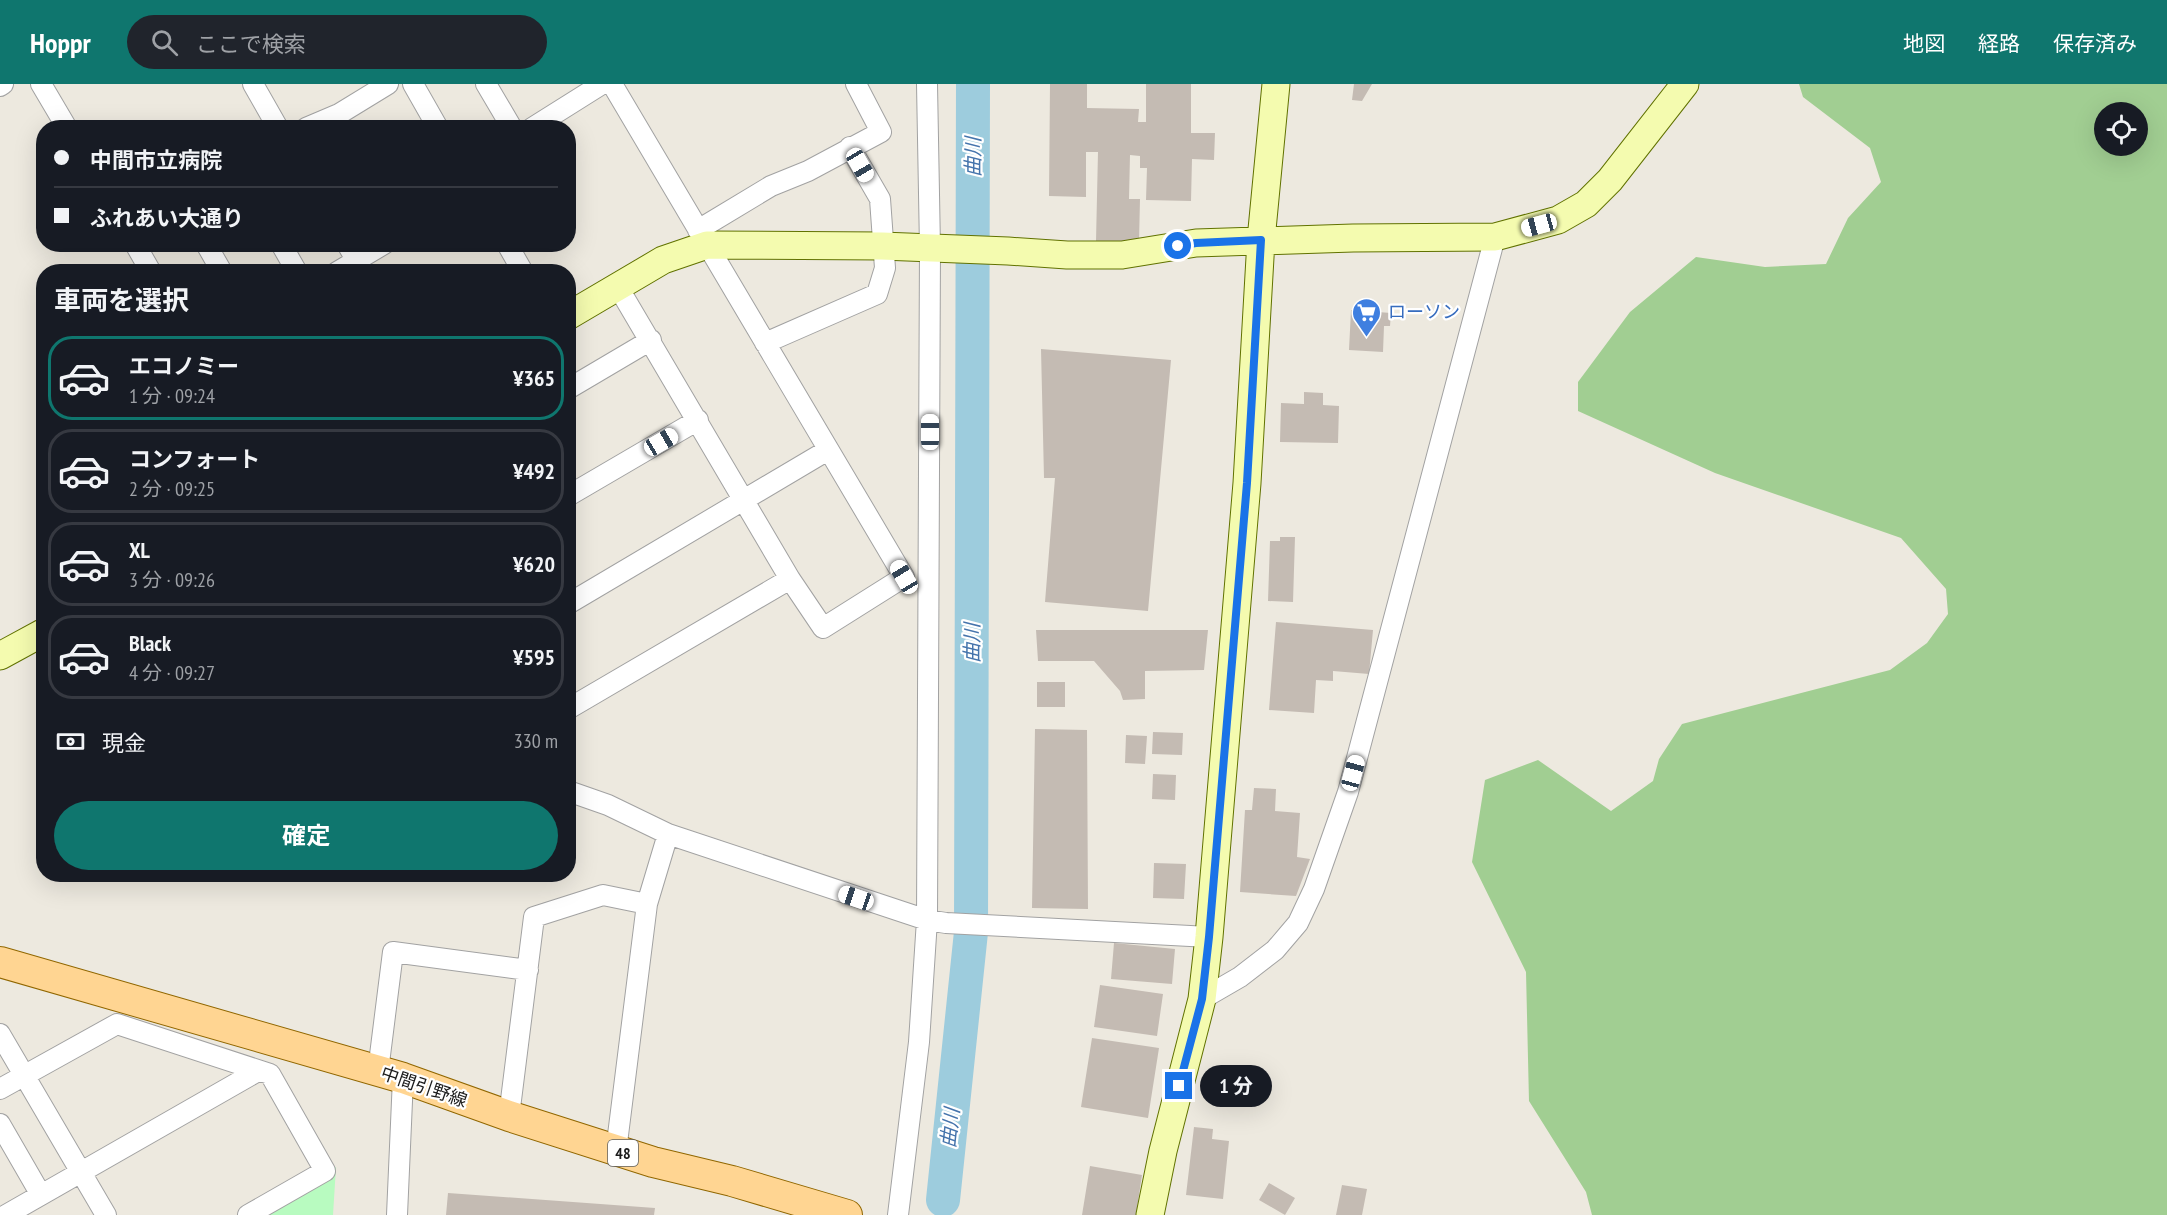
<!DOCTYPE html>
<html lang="ja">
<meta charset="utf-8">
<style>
:root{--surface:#171b24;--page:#20242c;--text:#f1f3f6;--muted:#9ea1a6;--line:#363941;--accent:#0f766e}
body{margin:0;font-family:"PT Sans Narrow","Noto Sans JP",sans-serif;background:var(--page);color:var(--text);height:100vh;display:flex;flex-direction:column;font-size:22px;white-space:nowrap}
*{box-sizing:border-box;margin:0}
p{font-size:20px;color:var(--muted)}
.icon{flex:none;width:33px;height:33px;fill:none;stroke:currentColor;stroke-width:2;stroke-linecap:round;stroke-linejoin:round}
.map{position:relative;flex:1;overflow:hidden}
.side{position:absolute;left:36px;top:180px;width:540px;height:618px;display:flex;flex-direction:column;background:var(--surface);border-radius:24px;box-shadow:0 6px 24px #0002}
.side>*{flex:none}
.banner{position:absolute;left:36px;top:36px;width:540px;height:132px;border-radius:24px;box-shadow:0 6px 24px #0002;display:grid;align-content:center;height:132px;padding:0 18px;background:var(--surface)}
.buttons{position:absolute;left:2094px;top:18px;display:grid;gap:12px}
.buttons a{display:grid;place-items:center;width:54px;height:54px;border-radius:50%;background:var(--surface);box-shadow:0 6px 24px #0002;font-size:30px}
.end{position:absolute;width:27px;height:27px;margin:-14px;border:8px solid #1a73e8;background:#fff;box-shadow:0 0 0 3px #fff}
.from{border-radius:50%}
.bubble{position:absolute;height:42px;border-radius:21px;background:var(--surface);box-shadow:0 6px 24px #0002;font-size:20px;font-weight:700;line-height:42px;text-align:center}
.car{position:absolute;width:18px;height:36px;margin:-18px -9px;border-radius:8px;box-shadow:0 0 4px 2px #0007;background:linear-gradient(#fff 24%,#345 0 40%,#fff 0 76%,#345 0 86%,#fff 0)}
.banner b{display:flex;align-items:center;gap:21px;height:57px;font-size:22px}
.banner b+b{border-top:2px solid var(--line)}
.banner i{width:15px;height:15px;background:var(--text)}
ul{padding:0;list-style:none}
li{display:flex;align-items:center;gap:18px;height:84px;margin:0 12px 9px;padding:0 6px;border:3px solid var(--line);border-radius:24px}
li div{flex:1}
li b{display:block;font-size:22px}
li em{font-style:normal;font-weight:700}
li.selected{border-color:var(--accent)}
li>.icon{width:54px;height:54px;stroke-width:1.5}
h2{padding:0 18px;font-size:27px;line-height:72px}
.pay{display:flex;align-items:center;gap:15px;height:66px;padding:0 18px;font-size:22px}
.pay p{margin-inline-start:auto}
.primary-button{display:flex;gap:12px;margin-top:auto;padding:12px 18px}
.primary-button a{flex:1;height:69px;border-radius:36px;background:var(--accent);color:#fff;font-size:24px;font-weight:700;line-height:69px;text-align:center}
header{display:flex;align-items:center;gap:36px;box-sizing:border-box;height:84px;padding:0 30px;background:var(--accent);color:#fff}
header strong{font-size:28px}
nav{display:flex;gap:33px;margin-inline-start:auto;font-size:21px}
.search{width:420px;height:54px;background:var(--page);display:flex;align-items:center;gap:15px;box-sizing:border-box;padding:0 21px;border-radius:33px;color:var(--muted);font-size:22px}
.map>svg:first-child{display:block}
.forest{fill:#a1ce92;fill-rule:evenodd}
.park{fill:#b8fbc0}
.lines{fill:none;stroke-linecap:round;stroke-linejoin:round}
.river{stroke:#9dccdd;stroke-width:34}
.building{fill:#c4bbb3}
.street-casing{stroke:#a2a2a2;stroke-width:22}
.secondary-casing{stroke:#617201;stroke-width:29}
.primary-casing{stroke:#916700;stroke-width:32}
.street{stroke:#fff;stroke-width:20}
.secondary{stroke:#f4fbaf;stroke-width:27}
.primary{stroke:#ffd592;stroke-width:30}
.route{stroke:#1a73e8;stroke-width:8}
.labels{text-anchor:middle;stroke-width:4.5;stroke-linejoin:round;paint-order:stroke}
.shield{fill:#fff;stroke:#5f5f5f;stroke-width:1.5}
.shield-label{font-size:16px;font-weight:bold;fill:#1b1b1b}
.shop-label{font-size:18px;fill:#366cbe;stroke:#fff;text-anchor:start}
.street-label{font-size:18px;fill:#1b1b1b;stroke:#fff}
.water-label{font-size:20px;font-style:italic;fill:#4574ac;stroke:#fff}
</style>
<header>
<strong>Hoppr</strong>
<div class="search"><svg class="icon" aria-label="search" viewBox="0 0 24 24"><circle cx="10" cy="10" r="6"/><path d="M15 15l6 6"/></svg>ここで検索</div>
<nav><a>地図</a><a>経路</a><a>保存済み</a></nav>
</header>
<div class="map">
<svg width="2167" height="1131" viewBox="0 0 2167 1131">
<rect width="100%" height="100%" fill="#ede9df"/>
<path class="forest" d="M 1799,0 L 2167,0 L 2167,1131 L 1592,1131 L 1586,1108 L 1529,1017 L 1526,888 L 1472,778 L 1485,696 L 1538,676 L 1611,727 L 1653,697 L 1659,675 L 1682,640 L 1890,586 L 1927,559 L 1948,530 L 1946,505 L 1901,454 L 1715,389 L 1578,327 L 1578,298 L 1630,228 L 1696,173 L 1765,183 L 1826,180 L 1848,134 L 1881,98 L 1870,64 L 1803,13 ZM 2104,28 L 2138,28 L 2138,62 L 2104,62 Z"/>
<path class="park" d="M 336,1083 L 333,1131 L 256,1131 Z"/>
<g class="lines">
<path class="river" d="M 943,1116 L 971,848 L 973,0"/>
</g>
<path class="building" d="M 1050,0 L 1087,0 L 1087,24 L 1139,25 L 1138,38 L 1146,38 L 1146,0 L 1191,0 L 1191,49 L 1215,49 L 1214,76 L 1192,75 L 1191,117 L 1146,116 L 1147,84 L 1140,84 L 1140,72 L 1130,71 L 1129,115 L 1140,115 L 1139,158 L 1096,157 L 1098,68 L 1086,68 L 1086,113 L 1049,112 Z
M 1354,0 L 1372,0 L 1362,17 L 1352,16 Z
M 1351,226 L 1391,229 L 1390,242 L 1384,242 L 1383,268 L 1349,266 Z
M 1041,265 L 1171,276 L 1148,527 L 1045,518 L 1055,394 L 1044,394 Z
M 1304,308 L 1323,309 L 1323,321 L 1339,322 L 1338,359 L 1280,358 L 1281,319 L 1304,320 Z
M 1280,453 L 1295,453 L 1293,518 L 1268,517 L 1270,457 L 1280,457 Z
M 1276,538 L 1373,546 L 1369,590 L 1333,587 L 1333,597 L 1316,596 L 1314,629 L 1269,626 Z
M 1036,546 L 1208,546 L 1204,586 L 1145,587 L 1145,615 L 1123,616 L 1120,607 L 1094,577 L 1038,577 Z
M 1037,598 L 1065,598 L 1065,623 L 1037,623 Z
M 1035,645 L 1087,646 L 1088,825 L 1032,824 Z
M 1153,648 L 1183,649 L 1182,671 L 1152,670 Z
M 1126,651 L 1147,652 L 1145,680 L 1125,679 Z
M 1153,690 L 1176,691 L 1175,716 L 1152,715 Z
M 1254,704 L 1276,705 L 1275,727 L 1300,729 L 1297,773 L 1310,775 L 1296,812 L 1240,808 L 1245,726 L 1252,726 Z
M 1154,779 L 1186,780 L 1184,815 L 1153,814 Z
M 1114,859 L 1175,865 L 1172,900 L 1111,895 Z
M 1100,901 L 1163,910 L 1157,952 L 1094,943 Z
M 1092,954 L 1159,964 L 1148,1034 L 1081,1023 Z
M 1194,1043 L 1213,1045 L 1212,1055 L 1229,1057 L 1223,1115 L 1186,1111 Z
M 1090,1082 L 1142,1091 L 1136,1131 L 1082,1131 Z
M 1269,1099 L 1295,1114 L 1285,1131 L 1259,1116 Z
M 1342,1101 L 1367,1105 L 1362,1131 L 1336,1131 Z
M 448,1109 L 655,1124 L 654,1131 L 446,1131 Z"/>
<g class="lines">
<defs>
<path id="street" d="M 41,0 L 67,44
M 253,0 L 278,44
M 413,0 L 438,44
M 486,0 L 512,44
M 612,0 L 904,493 L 823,544 L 790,495 L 618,203
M 0,2 L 3,0
M 306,44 L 339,30 L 388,0
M 532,44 L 602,0
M 698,146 L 771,102 L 808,87 L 881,48 L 856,0
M 135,160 L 151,188
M 206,160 L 222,188
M 281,160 L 297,188
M 347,160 L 363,188
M 507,160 L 523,188
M 337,188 L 384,160
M 765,259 L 877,210 L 885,184 L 880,115 L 850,63
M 568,305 L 651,256
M 568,412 L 698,336
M 568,520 L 828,366
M 568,625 L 790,495
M 568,707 L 608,721 L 668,750 L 927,836 L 946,839 L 1209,853
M 1202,915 L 1240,893 L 1275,866 L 1298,839 L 1314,805 L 1348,708 L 1495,153
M 0,950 L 106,1131
M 378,987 L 393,868 L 528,886
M 0,1005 L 117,940 L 270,990 L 325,1087 L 248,1131
M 509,1032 L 534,833 L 603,811 L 647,820
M 0,1040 L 41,1111
M 616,1067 L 647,820 L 668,750
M 6,1131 L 258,987
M 397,1131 L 403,994
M 898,1131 L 919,958 L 927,836 L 930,164 L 927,0"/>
<path id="secondary" d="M 568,232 L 663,176 L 707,161 L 882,162 L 1008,167 L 1067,171 L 1122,171 L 1196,159 L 1353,154 L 1495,153 L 1558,136 L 1586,120 L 1610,96 L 1685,0
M 0,572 L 44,548
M 1150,1131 L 1163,1067 L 1202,915 L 1209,853 L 1247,399 L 1261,156 L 1276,0"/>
<path id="primary" d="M 0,878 L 403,994 L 509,1032 L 653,1078 L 732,1097 L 847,1131"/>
</defs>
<use href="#street" class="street-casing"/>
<use href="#secondary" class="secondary-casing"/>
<use href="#primary" class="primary-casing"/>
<use href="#street" class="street"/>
<use href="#secondary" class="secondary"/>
<use href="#primary" class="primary"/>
</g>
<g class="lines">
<path class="route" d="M 1178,162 L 1196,159 L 1261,156 L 1247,399 L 1209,853 L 1202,915 L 1179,1002"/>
</g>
<defs>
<symbol id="supermarket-pin" viewBox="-11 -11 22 30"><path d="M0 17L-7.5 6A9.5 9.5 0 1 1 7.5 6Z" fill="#3f7fe0" stroke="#fff"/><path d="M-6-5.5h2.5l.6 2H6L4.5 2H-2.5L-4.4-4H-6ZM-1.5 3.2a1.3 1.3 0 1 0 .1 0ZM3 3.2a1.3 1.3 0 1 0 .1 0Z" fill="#fff"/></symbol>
</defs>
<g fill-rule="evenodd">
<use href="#supermarket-pin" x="1350" y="212" width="33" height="45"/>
</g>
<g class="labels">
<rect class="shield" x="608" y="1056" width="30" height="26" rx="4.5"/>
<g class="shield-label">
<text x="623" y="1075">48</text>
</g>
<g class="shop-label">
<text x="1388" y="234">ローソン</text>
</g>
<g class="street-label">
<text transform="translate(424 1003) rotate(19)" y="6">中間引野線</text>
</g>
<g class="water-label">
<text transform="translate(973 73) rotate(-90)" y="7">曲川</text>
<text transform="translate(972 559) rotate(-90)" y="7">曲川</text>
<text transform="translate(950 1044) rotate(-84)" y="7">曲川</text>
</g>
</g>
</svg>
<div class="buttons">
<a><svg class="icon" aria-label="locate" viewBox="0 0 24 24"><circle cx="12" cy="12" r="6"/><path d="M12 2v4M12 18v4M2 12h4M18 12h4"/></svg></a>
</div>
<i class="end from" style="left:1178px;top:162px"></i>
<i class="end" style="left:1179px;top:1002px"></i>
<div class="bubble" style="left:1200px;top:981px;width:72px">1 分</div>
<i class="car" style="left:860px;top:81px;rotate:150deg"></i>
<i class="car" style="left:1539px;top:141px;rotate:255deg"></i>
<i class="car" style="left:930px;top:348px;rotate:0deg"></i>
<i class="car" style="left:661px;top:358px;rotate:60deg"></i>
<i class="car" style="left:904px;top:493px;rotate:329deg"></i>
<i class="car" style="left:1353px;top:689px;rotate:15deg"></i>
<i class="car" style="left:856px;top:814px;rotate:289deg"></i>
<div class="banner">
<b><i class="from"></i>中間市立病院</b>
<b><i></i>ふれあい大通り</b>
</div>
<section class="side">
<h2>車両を選択</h2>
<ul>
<li class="selected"><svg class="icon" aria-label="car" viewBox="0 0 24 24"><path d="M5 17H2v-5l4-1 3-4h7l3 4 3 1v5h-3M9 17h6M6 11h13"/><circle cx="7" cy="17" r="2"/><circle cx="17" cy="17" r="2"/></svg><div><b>エコノミー</b><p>1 分 · 09:24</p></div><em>¥365</em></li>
<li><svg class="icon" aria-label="car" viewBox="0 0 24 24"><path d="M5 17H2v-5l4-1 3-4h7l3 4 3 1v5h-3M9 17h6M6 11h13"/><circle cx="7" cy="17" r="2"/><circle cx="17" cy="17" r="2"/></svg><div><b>コンフォート</b><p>2 分 · 09:25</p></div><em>¥492</em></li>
<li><svg class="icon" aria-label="car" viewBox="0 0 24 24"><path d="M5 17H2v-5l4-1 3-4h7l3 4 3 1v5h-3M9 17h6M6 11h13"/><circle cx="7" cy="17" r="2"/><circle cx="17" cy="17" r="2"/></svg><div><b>XL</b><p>3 分 · 09:26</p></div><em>¥620</em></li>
<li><svg class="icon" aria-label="car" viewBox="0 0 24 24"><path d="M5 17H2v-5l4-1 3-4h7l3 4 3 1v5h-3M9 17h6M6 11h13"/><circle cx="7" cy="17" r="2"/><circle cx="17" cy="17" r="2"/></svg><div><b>Black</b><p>4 分 · 09:27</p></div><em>¥595</em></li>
</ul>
<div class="pay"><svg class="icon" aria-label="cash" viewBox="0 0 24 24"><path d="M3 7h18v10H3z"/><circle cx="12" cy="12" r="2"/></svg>現金<p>330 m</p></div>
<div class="primary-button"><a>確定</a></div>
</section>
</div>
